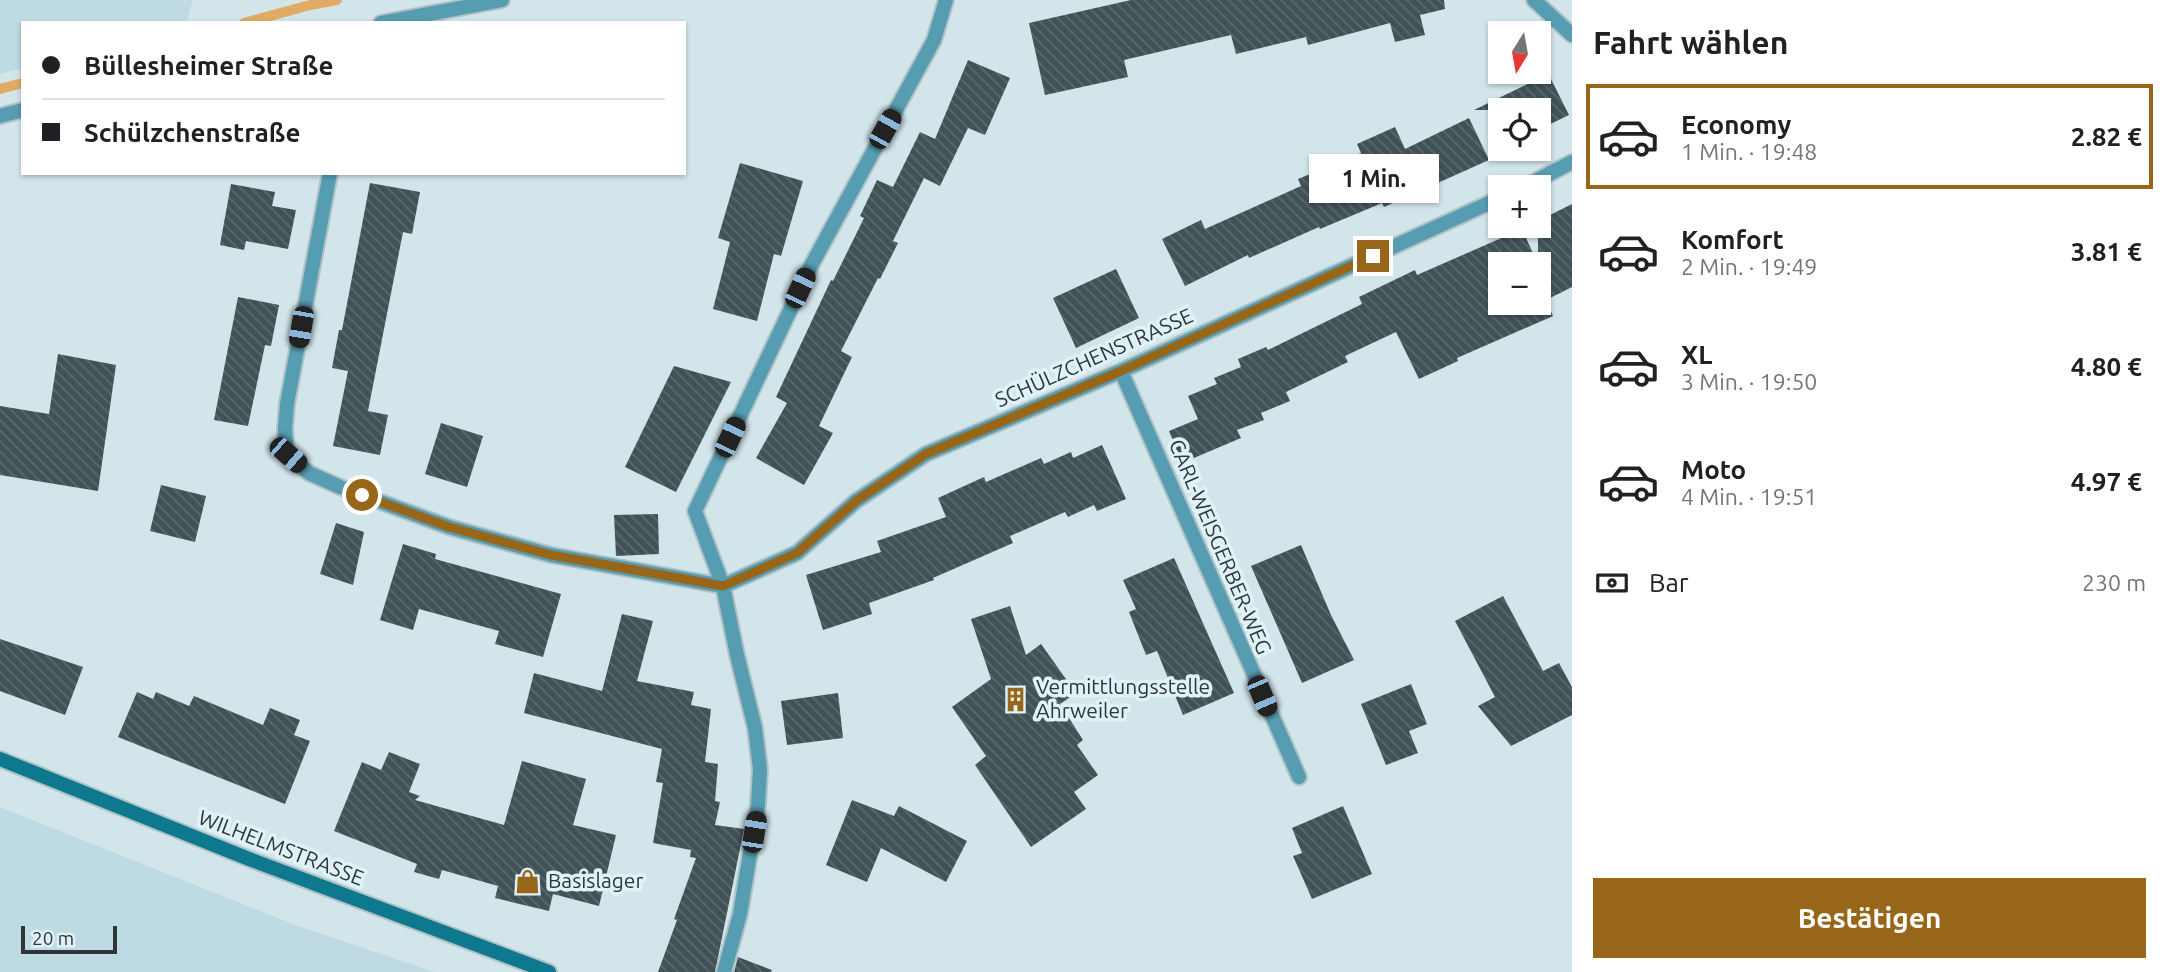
<!DOCTYPE html>
<html lang="de">
<meta charset="utf-8">
<style>
:root{--surface:#fff;--page:#f2f2f2;--text:#202124;--muted:#757577;--line:#e0e0e0;--accent:#976618}
body{margin:0;font-family:Ubuntu,sans-serif;background:var(--page);color:var(--text);height:100vh;display:flex;flex-direction:column;font-size:26px;white-space:nowrap}
*{box-sizing:border-box;margin:0}
p{font-size:23px;color:var(--muted)}
.icon{flex:none;width:38px;height:38px;fill:none;stroke:currentColor;stroke-width:2;stroke-linecap:round;stroke-linejoin:round}
.map{position:relative;flex:1;overflow:hidden}
.panel{display:flex;flex-direction:column;background:var(--surface);width:595px}
.panel>*{flex:none}
.banner{position:absolute;left:21px;top:21px;width:665px;height:154px;border-radius:0px;box-shadow:0 2px 5px #0004;display:grid;align-content:center;height:154px;padding:0 21px;background:var(--surface)}
.needle{width:46px;rotate:191deg}
.tools{position:absolute;left:1488px;top:21px;display:grid;gap:14px}
.tools a{display:grid;place-items:center;width:63px;height:63px;border-radius:0px;background:var(--surface);box-shadow:0 2px 5px #0004;font-size:35px}
.scale{position:absolute;left:21px;bottom:18px;width:96px;box-sizing:border-box;padding-left:7px;border:4px solid #2f3639;border-top:0;font-size:19px;line-height:24px;white-space:nowrap;color:#2f3639;-webkit-text-stroke:5px #dff2f8;paint-order:stroke}
.end{position:absolute;width:32px;height:32px;margin:-16px;border:9px solid #976618;background:#fff;box-shadow:0 0 0 4px #fff}
.from{border-radius:50%}
.bubble{position:absolute;height:49px;border-radius:0px;background:var(--surface);box-shadow:0 2px 5px #0004;font-size:23px;font-weight:700;line-height:49px;text-align:center}
.car{position:absolute;width:21px;height:42px;margin:-21px -10px;border-radius:9px;box-shadow:0 0 5px 2px #0007;background:linear-gradient(#222 24%,#8ab4d8 0 40%,#222 0 76%,#8ab4d8 0 86%,#222 0)}
.banner b{display:flex;align-items:center;gap:24px;height:66px;font-size:26px}
.banner b+b{border-top:2px solid var(--line)}
.banner i{width:18px;height:18px;background:var(--text)}
ul{padding:0;list-style:none}
li{display:flex;align-items:center;gap:21px;height:105px;margin:0 14px 10px;padding:0 7px;border:4px solid transparent;border-radius:0px}
li div{flex:1}
li b{display:block;font-size:26px}
li em{font-style:normal;font-weight:700}
li.on{border-color:var(--accent)}
li>.icon{width:63px;height:63px;stroke-width:1.5}
h2{padding:0 21px;font-size:32px;line-height:84px}
.pay{display:flex;align-items:center;gap:18px;height:77px;padding:0 21px;font-size:26px}
.pay p{margin-inline-start:auto}
.cta{display:flex;gap:14px;margin-top:auto;padding:14px 21px}
.cta a{flex:1;height:80px;border-radius:0px;background:var(--accent);color:#fff;font-size:28px;font-weight:700;line-height:80px;text-align:center}
main{display:flex;flex:1;min-height:0}
.map>svg:first-child{display:block}
.built{fill:#bedae2}
.lines{fill:none;stroke-linecap:round;stroke-linejoin:round}
.stream{stroke:#e0ac64;stroke-width:10}
.building{fill:url(#building-back-hatch);fill-rule:evenodd}
.minor-casing{stroke:#b1c2c7;stroke-width:18}
.secondary-casing{stroke:#b1c2c7;stroke-width:18}
.minor{stroke:#579db1;stroke-width:14}
.secondary{stroke:#0e788f;stroke-width:14}
.route{stroke:#976618;stroke-width:9}
.labels{text-anchor:middle;stroke-width:7;stroke-linejoin:round;paint-order:stroke}
.street-label{font-size:21px;fill:#2f3639;stroke:#dff2f8}
.poi-label{font-size:21px;fill:#2f3639;stroke:#dff2f8;text-anchor:start}
</style>
<main>
<div class="map">
<svg width="1572" height="972" viewBox="0 0 1572 972">
<defs>
<pattern id="building-back-hatch" width="6" height="6" patternUnits="userSpaceOnUse" patternTransform="scale(1.75)"><rect width="6" height="6" fill="#415257"/><path d="M-1 5l2 2M0 0l6 6M5-1l2 2" fill="none" stroke="#5b696d"/></pattern>
</defs>
<rect width="100%" height="100%" fill="#d2e5eb"/>
<path class="built" d="M 0,0 L 193,0 L 186,23 L 23,23 L 23,68 L 0,74 Z
M 0,807 L 298,926 L 434,972 L 0,972 Z"/>
<g class="lines">
<path class="stream" d="M 244,23 L 310,5 L 337,0
M 0,89 L 23,83"/>
</g>
<path class="building" d="M 1131,0 L 1444,0 L 1445,9 L 1420,15 L 1425,35 L 1395,42 L 1390,23 L 1308,45 L 1306,37 L 1236,54 L 1231,35 L 1124,60 L 1128,77 L 1045,95 L 1029,23 Z
M 1538,53 L 1569,115 L 1538,130 L 1538,110 L 1474,110 L 1538,79 Z
M 968,60 L 1010,78 L 985,135 L 968,128 L 940,186 L 924,178 L 893,241 L 898,243 L 880,279 L 878,278 L 841,351 L 852,357 L 819,426 L 833,433 L 804,485 L 756,458 L 787,403 L 776,397 L 831,280 L 833,281 L 864,218 L 860,216 L 877,180 L 893,187 L 920,132 L 935,139 Z
M 1469,118 L 1489,160 L 1384,207 L 1382,203 L 1320,229 L 1319,227 L 1249,258 L 1248,255 L 1185,286 L 1162,239 L 1201,220 L 1205,229 L 1301,186 L 1298,179 L 1361,153 L 1357,144 L 1395,127 L 1405,149 Z
M 740,163 L 803,181 L 781,256 L 774,254 L 757,321 L 713,309 L 730,242 L 718,238 Z
M 370,183 L 420,192 L 412,234 L 403,232 L 368,411 L 388,415 L 380,455 L 333,446 L 348,371 L 332,368 L 339,330 L 342,330 Z
M 231,184 L 275,192 L 272,206 L 296,210 L 288,249 L 246,241 L 244,250 L 220,245 Z
M 1572,204 L 1572,287 L 1546,300 L 1553,316 L 1457,358 L 1458,361 L 1419,379 L 1396,332 L 1345,356 L 1348,362 L 1286,392 L 1290,401 L 1261,413 L 1264,420 L 1237,430 L 1241,438 L 1182,463 L 1169,431 L 1198,419 L 1188,396 L 1217,384 L 1214,378 L 1241,367 L 1238,359 L 1266,347 L 1268,350 L 1362,304 L 1359,297 L 1415,270 L 1417,275 L 1522,229 L 1538,264 L 1538,221 ZM 1500,264 L 1538,264 L 1538,303 L 1500,303 Z
M 1116,269 L 1139,318 L 1076,348 L 1053,298 Z
M 238,297 L 279,305 L 271,346 L 265,345 L 248,426 L 214,420 Z
M 58,354 L 116,365 L 98,491 L 0,475 L 0,406 L 49,414 Z
M 674,366 L 731,382 L 676,492 L 625,467 Z
M 441,423 L 483,436 L 467,487 L 425,474 Z
M 1102,445 L 1126,499 L 1097,511 L 1094,505 L 1068,517 L 1065,512 L 1010,536 L 1013,543 L 933,578 L 934,580 L 869,603 L 872,614 L 823,630 L 806,575 L 881,552 L 877,541 L 946,517 L 938,498 L 984,477 L 986,482 L 1041,458 L 1044,464 L 1071,452 L 1073,458 Z
M 161,485 L 206,496 L 195,542 L 150,531 Z
M 658,514 L 659,554 L 616,556 L 614,515 Z
M 336,523 L 364,532 L 353,585 L 320,574 Z
M 403,544 L 436,554 L 435,559 L 561,594 L 543,657 L 495,644 L 499,631 L 419,609 L 413,630 L 380,620 Z
M 1301,545 L 1331,615 L 1354,660 L 1302,683 L 1251,566 Z
M 1174,558 L 1234,693 L 1183,715 L 1157,651 L 1146,655 L 1129,612 L 1136,609 L 1123,580 Z
M 1503,596 L 1543,671 L 1559,663 L 1572,687 L 1572,715 L 1511,746 L 1478,706 L 1495,697 L 1455,621 Z
M 1010,606 L 1026,655 L 1041,644 L 1076,693 L 1060,704 L 1083,740 L 1077,745 L 1098,775 L 1074,792 L 1086,809 L 1031,847 L 975,765 L 986,756 L 952,707 L 991,679 L 971,619 Z
M 622,614 L 653,621 L 637,681 L 694,692 L 691,705 L 711,709 L 705,762 L 718,764 L 715,801 L 720,802 L 715,825 L 744,829 L 715,972 L 658,972 L 677,920 L 674,919 L 696,858 L 690,857 L 691,850 L 653,843 L 663,783 L 656,782 L 662,749 L 524,713 L 534,673 L 602,691 Z
M 0,639 L 83,667 L 65,715 L 0,691 Z
M 1411,684 L 1427,724 L 1409,731 L 1418,753 L 1386,765 L 1361,704 Z
M 137,692 L 153,699 L 156,692 L 189,706 L 194,696 L 263,725 L 270,708 L 300,720 L 294,735 L 310,741 L 285,804 L 118,737 Z
M 838,693 L 843,738 L 787,745 L 781,701 Z
M 389,752 L 420,764 L 409,792 L 420,796 L 415,800 L 504,825 L 522,761 L 586,779 L 573,825 L 616,835 L 599,906 L 553,894 L 549,911 L 495,898 L 498,886 L 442,870 L 439,879 L 414,872 L 417,864 L 334,831 L 362,762 L 381,770 Z
M 852,800 L 894,816 L 899,806 L 967,841 L 946,882 L 881,848 L 867,882 L 826,865 Z
M 1343,806 L 1372,874 L 1312,899 L 1293,856 L 1302,853 L 1292,828 Z
M 738,957 L 772,970 L 771,972 L 734,972 Z"/>
<g class="lines">
<defs>
<path id="minor" d="M 1534,0 L 1572,35
M 381,23 L 502,0
M 0,116 L 23,110
M 330,173 L 287,404 L 285,429 L 287,455 L 309,473 L 340,487 L 449,527 L 551,555 L 723,586
M 1524,187 L 1572,162
M 1121,371 L 1299,777
M 723,586 L 797,553 L 856,501 L 926,454 L 1121,371 L 1500,198
M 724,972 L 740,914 L 758,805 L 760,769 L 755,728 L 737,655 L 723,586 L 695,511 L 812,264 L 934,40 L 946,0"/>
<path id="secondary" d="M 0,759 L 249,859 L 549,972"/>
</defs>
<use href="#minor" class="minor-casing"/>
<use href="#secondary" class="secondary-casing"/>
<use href="#minor" class="minor"/>
<use href="#secondary" class="secondary"/>
</g>
<g class="lines">
<path class="route" d="M 362,495 L 449,527 L 551,555 L 723,586 L 797,553 L 856,501 L 926,454 L 1121,371 L 1373,256"/>
</g>
<defs>
<symbol id="building-bare" viewBox="-9 -9 18 18"><path d="M-4-6H4V6H1V3H-1V6H-4ZM-2.5-4.3h1.7v1.8h-1.7ZM.8-4.3h1.7v1.8H.8ZM-2.5-1h1.7V.8h-1.7ZM.8-1h1.7V.8H.8Z" fill="#976618" stroke="#dff2f8" stroke-width="2.5" paint-order="stroke"/></symbol>
<symbol id="shop-bare" viewBox="-9 -9 18 18"><path d="M-5-2.5h2.3a2.7 3.5 0 0 1 5.4 0H5L5.5 6h-11ZM-1.5-2.5h3a1.5 2.3 0 0 0-3 0Z" fill="#976618" stroke="#dff2f8" stroke-width="2.5" paint-order="stroke"/></symbol>
</defs>
<g fill-rule="evenodd">
<use href="#building-bare" x="998" y="682" width="35" height="35"/>
<use href="#shop-bare" x="510" y="864" width="35" height="35"/>
</g>
<g class="labels">
<g class="street-label">
<text transform="translate(1094 358) rotate(-24)" y="7">SCHÜLZCHENSTRASSE</text>
<text transform="translate(1220 547) rotate(67)" y="7">CARL-WEISGERBER-WEG</text>
<text transform="translate(281 848) rotate(21)" y="7">WILHELMSTRASSE</text>
</g>
<g class="poi-label">
<text x="1036" y="694">Vermittlungsstelle<tspan x="1036" dy="24">Ahrweiler</tspan></text>
<text x="548" y="888">Basislager</text>
</g>
</g>
</svg>
<div class="tools">
<a><svg class="needle" viewBox="-14 -14 28 28"><path d="M0-13l5 13h-10z" fill="#e53935"/><path d="M0 13l5-13h-10z" fill="#757577"/></svg></a>
<a><svg class="icon" aria-label="locate" viewBox="0 0 24 24"><circle cx="12" cy="12" r="6"/><path d="M12 2v4M12 18v4M2 12h4M18 12h4"/></svg></a>
<a>+</a>
<a>−</a>
</div>
<div class="scale">20 m</div>
<i class="end from" style="left:362px;top:495px"></i>
<i class="end" style="left:1373px;top:256px"></i>
<div class="bubble" style="left:1309px;top:154px;width:130px">1 Min.</div>
<i class="car" style="left:885px;top:129px;rotate:29deg"></i>
<i class="car" style="left:800px;top:288px;rotate:25deg"></i>
<i class="car" style="left:301px;top:327px;rotate:190deg"></i>
<i class="car" style="left:730px;top:437px;rotate:25deg"></i>
<i class="car" style="left:288px;top:455px;rotate:131deg"></i>
<i class="car" style="left:1262px;top:696px;rotate:157deg"></i>
<i class="car" style="left:754px;top:832px;rotate:9deg"></i>
<div class="banner">
<b><i class="from"></i>Büllesheimer Straße</b>
<b><i></i>Schülzchenstraße</b>
</div>
</div>
<section class="panel">
<h2>Fahrt wählen</h2>
<ul>
<li class="on"><svg class="icon" aria-label="car" viewBox="0 0 24 24"><path d="M5 17H2v-5l4-1 3-4h7l3 4 3 1v5h-3M9 17h6M6 11h13"/><circle cx="7" cy="17" r="2"/><circle cx="17" cy="17" r="2"/></svg><div><b>Economy</b><p>1 Min. · 19:48</p></div><em>2.82 €</em></li>
<li><svg class="icon" aria-label="car" viewBox="0 0 24 24"><path d="M5 17H2v-5l4-1 3-4h7l3 4 3 1v5h-3M9 17h6M6 11h13"/><circle cx="7" cy="17" r="2"/><circle cx="17" cy="17" r="2"/></svg><div><b>Komfort</b><p>2 Min. · 19:49</p></div><em>3.81 €</em></li>
<li><svg class="icon" aria-label="car" viewBox="0 0 24 24"><path d="M5 17H2v-5l4-1 3-4h7l3 4 3 1v5h-3M9 17h6M6 11h13"/><circle cx="7" cy="17" r="2"/><circle cx="17" cy="17" r="2"/></svg><div><b>XL</b><p>3 Min. · 19:50</p></div><em>4.80 €</em></li>
<li><svg class="icon" aria-label="car" viewBox="0 0 24 24"><path d="M5 17H2v-5l4-1 3-4h7l3 4 3 1v5h-3M9 17h6M6 11h13"/><circle cx="7" cy="17" r="2"/><circle cx="17" cy="17" r="2"/></svg><div><b>Moto</b><p>4 Min. · 19:51</p></div><em>4.97 €</em></li>
</ul>
<div class="pay"><svg class="icon" aria-label="cash" viewBox="0 0 24 24"><path d="M3 7h18v10H3z"/><circle cx="12" cy="12" r="2"/></svg>Bar<p>230 m</p></div>
<div class="cta"><a>Bestätigen</a></div>
</section>
</main>
